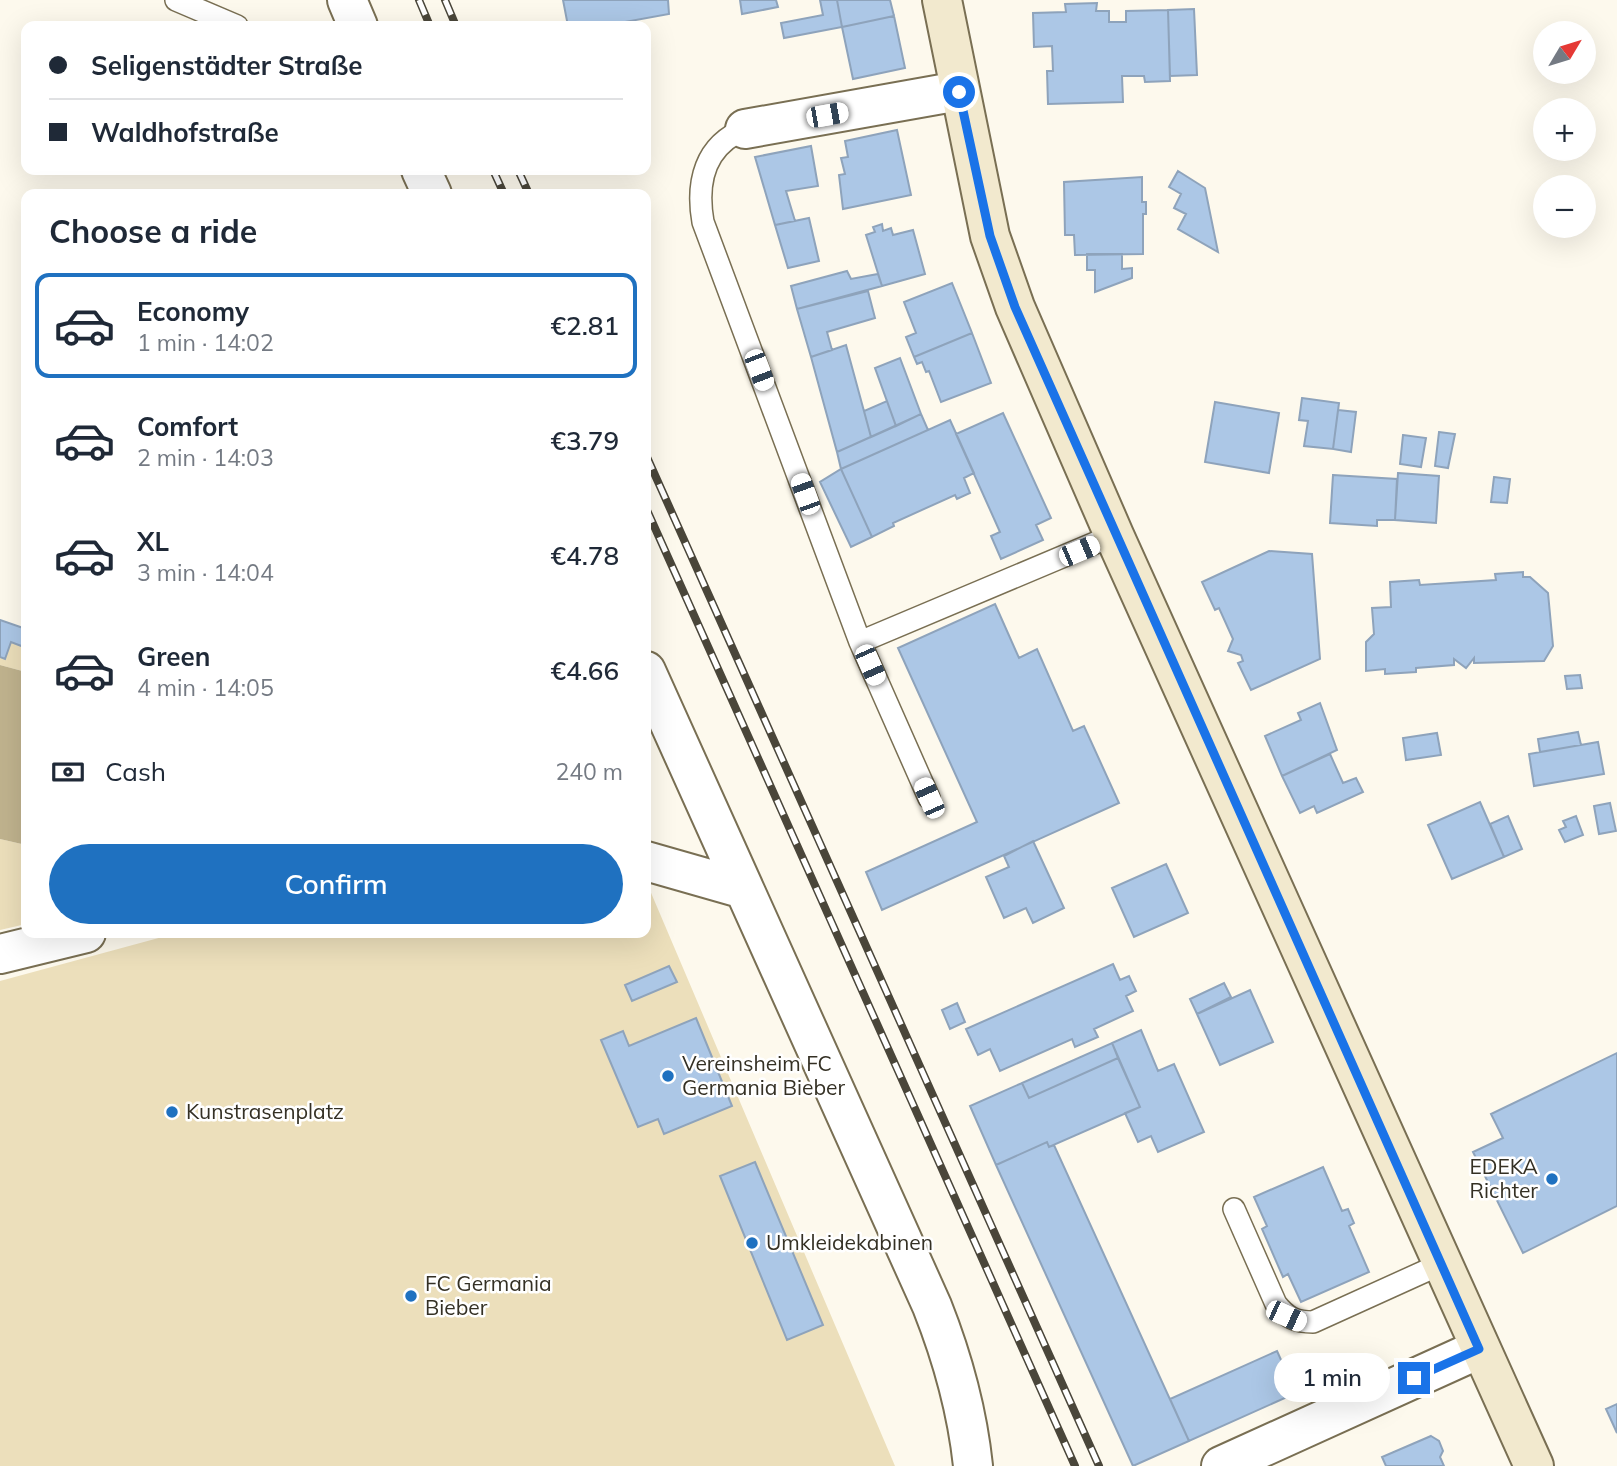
<!DOCTYPE html>
<meta charset="utf-8">
<style>
:root{--surface:#fff;--page:#f2f2f3;--text:#1f2937;--muted:#747a83;--line:#e0e1e3;--accent:#1f71c0}
body{margin:0;font-family:Mulish,sans-serif;background:var(--page);color:var(--text);height:100vh;display:flex;flex-direction:column;font-size:26px;white-space:nowrap}
*{box-sizing:border-box;margin:0}
p{font-size:23px;color:var(--muted)}
.icon{flex:none;width:38px;height:38px;fill:none;stroke:currentColor;stroke-width:2;stroke-linecap:round;stroke-linejoin:round}
.map{position:relative;flex:1;overflow:hidden}
.drawer{position:absolute;left:21px;top:189px;width:630px;height:749px;display:flex;flex-direction:column;background:var(--surface);border-radius:14px;box-shadow:0 7px 28px #0002}
.drawer>*{flex:none}
.hud{position:absolute;left:21px;top:21px;width:630px;height:154px;border-radius:14px;box-shadow:0 7px 28px #0002;display:grid;align-content:center;height:154px;padding:0 28px;background:var(--surface)}
.needle{width:46px;rotate:52deg}
.controls{position:absolute;left:1533px;top:21px;display:grid;gap:14px}
.controls a{display:grid;place-items:center;width:63px;height:63px;border-radius:50%;background:var(--surface);box-shadow:0 7px 28px #0002;font-size:35px}
.end{position:absolute;width:32px;height:32px;margin:-16px;border:9px solid #1a73e8;background:#fff;box-shadow:0 0 0 4px #fff}
.from{border-radius:50%}
.bubble{position:absolute;height:49px;border-radius:24px;background:var(--surface);box-shadow:0 7px 28px #0002;font-size:23px;font-weight:600;line-height:49px;text-align:center}
.car{position:absolute;width:21px;height:42px;margin:-21px -10px;border-radius:9px;box-shadow:0 0 5px 2px #0007;background:linear-gradient(#fff 24%,#345 0 40%,#fff 0 76%,#345 0 86%,#fff 0)}
.hud b{display:flex;align-items:center;gap:24px;height:66px;font-size:26px}
.hud b+b{border-top:2px solid var(--line)}
.hud i{width:18px;height:18px;background:var(--text)}
ul{padding:0;list-style:none}
li{display:flex;align-items:center;gap:21px;height:105px;margin:0 14px 10px;padding:0 14px;border:4px solid transparent;border-radius:14px}
li div{flex:1}
li b{display:block;font-size:26px}
li em{font-style:normal;font-weight:600}
li.selected{border-color:var(--accent)}
li>.icon{width:63px;height:63px;stroke-width:1.5}
h2{padding:0 28px;font-size:32px;line-height:84px}
.pay{display:flex;align-items:center;gap:18px;height:77px;padding:0 28px;font-size:26px}
.pay p{margin-inline-start:auto}
.cta{display:flex;gap:14px;margin-top:auto;padding:14px 28px}
.cta a{flex:1;height:80px;border-radius:42px;background:var(--accent);color:#fff;font-size:28px;font-weight:600;line-height:80px;text-align:center}
.map>svg:first-child{display:block}
.green{fill:#ecdfbb}
.water{fill:#c0b38e}
.building{fill:#acc7e6;stroke:#8ea3bb;stroke-width:2}
.lines{fill:none;stroke-linecap:round;stroke-linejoin:round}
.lane-casing{stroke:#796f53;stroke-width:24}
.street-casing{stroke:#796f53;stroke-width:42}
.secondary-casing{stroke:#796f53;stroke-width:42}
.lane{stroke:#fff;stroke-width:21}
.street{stroke:#fff;stroke-width:38}
.secondary{stroke:#f2e9ce;stroke-width:38}
.rail-casing{stroke:#4a463a;stroke-width:8}
.rail{stroke:#fff;stroke-width:5;stroke-dasharray:16;stroke-linecap:butt}
.route{stroke:#1a73e8;stroke-width:9}
.poi-dot{fill:#1f71c0;stroke:#fff;stroke-width:2.5}
.labels{text-anchor:middle;stroke-width:5;stroke-linejoin:round;paint-order:stroke}
.poi-label{font-size:21px;fill:#343024;stroke:#fff;text-anchor:start}
</style>
<div class="map">
<svg width="1617" height="1466" viewBox="0 0 1617 1466">
<rect width="100%" height="100%" fill="#fdf9ed"/>
<path class="green" d="M 0,620 L 26,629 L 26,672 L 0,665 Z
M 0,839 L 26,845 L 26,924 L 0,930 Z
M 646,881 L 895,1466 L 0,1466 L 0,981 L 177,933 L 646,933 Z"/>
<path class="water" d="M 0,665 L 26,672 L 26,845 L 0,839 Z"/>
<path class="building" d="M 563,0 L 668,0 L 669,14 L 603,26 L 568,26 Z
M 740,0 L 776,0 L 778,7 L 742,14 Z
M 820,0 L 837,0 L 842,27 L 784,38 L 781,23 L 823,15 Z
M 837,0 L 890,0 L 894,16 L 842,27 Z
M 1097,3 L 1096,11 L 1109,11 L 1109,22 L 1126,22 L 1126,11 L 1168,10 L 1170,81 L 1145,82 L 1144,76 L 1122,76 L 1123,102 L 1048,104 L 1047,71 L 1053,71 L 1052,46 L 1034,47 L 1033,13 L 1066,12 L 1065,4 Z
M 1194,9 L 1197,75 L 1170,76 L 1168,10 Z
M 894,16 L 905,68 L 853,79 L 842,27 Z
M 897,130 L 911,195 L 843,209 L 839,175 L 845,174 L 841,158 L 848,157 L 845,141 Z
M 811,146 L 818,186 L 786,191 L 795,221 L 775,225 L 755,157 Z
M 1178,171 L 1205,188 L 1218,252 L 1178,229 L 1186,214 L 1174,208 L 1181,194 L 1169,187 Z
M 1142,177 L 1142,202 L 1146,202 L 1146,214 L 1143,214 L 1143,254 L 1075,255 L 1074,235 L 1065,235 L 1064,182 Z
M 809,218 L 819,261 L 788,268 L 775,225 Z
M 882,224 L 883,231 L 891,228 L 893,235 L 913,230 L 925,274 L 882,286 L 866,235 L 875,232 L 873,227 Z
M 1087,254 L 1122,254 L 1122,269 L 1132,268 L 1132,278 L 1095,292 L 1095,270 L 1087,270 Z
M 847,271 L 851,279 L 878,274 L 882,286 L 797,309 L 791,286 Z
M 952,283 L 972,333 L 914,357 L 906,337 L 916,333 L 904,302 Z
M 868,291 L 875,318 L 827,332 L 832,350 L 811,357 L 797,309 Z
M 972,333 L 991,383 L 941,402 L 929,371 L 926,372 L 922,362 L 917,364 L 914,357 Z
M 846,345 L 871,437 L 837,452 L 811,357 Z
M 900,358 L 921,414 L 896,426 L 875,368 Z
M 1302,398 L 1339,403 L 1333,449 L 1304,446 L 1308,421 L 1299,420 Z
M 887,401 L 896,426 L 871,437 L 864,411 Z
M 1215,402 L 1279,413 L 1269,473 L 1205,462 Z
M 1338,410 L 1356,412 L 1351,452 L 1333,449 Z
M 1003,413 L 1051,518 L 1036,525 L 1043,540 L 1001,559 L 991,536 L 1000,532 L 956,434 Z
M 921,414 L 928,430 L 841,469 L 837,452 Z
M 950,420 L 974,473 L 964,478 L 970,493 L 957,499 L 955,495 L 893,523 L 894,526 L 872,537 L 841,469 Z
M 1439,432 L 1455,434 L 1448,468 L 1435,466 Z
M 1403,435 L 1426,438 L 1421,467 L 1400,464 Z
M 841,469 L 872,537 L 851,547 L 820,482 Z
M 1398,473 L 1439,476 L 1436,523 L 1395,520 Z
M 1333,475 L 1397,479 L 1395,520 L 1377,520 L 1377,526 L 1330,523 Z
M 1494,477 L 1510,479 L 1507,503 L 1491,502 Z
M 1269,551 L 1312,554 L 1320,659 L 1251,690 L 1238,663 L 1243,661 L 1241,655 L 1228,651 L 1233,639 L 1219,608 L 1215,610 L 1202,582 Z
M 1523,572 L 1523,577 L 1530,577 L 1548,593 L 1553,646 L 1544,661 L 1474,663 L 1474,658 L 1466,668 L 1454,659 L 1454,665 L 1416,668 L 1416,672 L 1385,674 L 1385,669 L 1366,671 L 1366,642 L 1374,634 L 1372,608 L 1391,607 L 1390,582 L 1419,580 L 1420,585 L 1496,580 L 1495,574 Z
M 995,604 L 1019,658 L 1037,649 L 1073,731 L 1084,726 L 1119,803 L 882,910 L 866,872 L 977,822 L 898,648 Z
M 0,620 L 26,629 L 24,647 L 11,642 L 5,659 L 0,657 Z
M 1580,675 L 1582,688 L 1567,689 L 1565,676 Z
M 1320,703 L 1337,750 L 1282,776 L 1265,736 L 1301,720 L 1298,713 Z
M 1578,732 L 1581,745 L 1540,752 L 1538,739 Z
M 1437,733 L 1441,755 L 1406,760 L 1403,738 Z
M 1598,742 L 1604,774 L 1534,786 L 1529,754 Z
M 1330,754 L 1343,783 L 1356,778 L 1363,792 L 1317,813 L 1314,806 L 1300,813 L 1282,776 Z
M 1480,802 L 1504,857 L 1452,879 L 1428,825 Z
M 1610,803 L 1616,831 L 1599,834 L 1594,806 Z
M 1508,816 L 1522,849 L 1504,857 L 1490,824 Z
M 1576,816 L 1583,835 L 1565,842 L 1559,830 L 1566,827 L 1563,821 Z
M 1033,841 L 1064,908 L 1033,923 L 1026,908 L 1004,918 L 986,877 L 1009,867 L 1004,856 Z
M 1166,864 L 1188,913 L 1134,937 L 1112,888 Z
M 1113,964 L 1120,980 L 1129,976 L 1136,991 L 1126,996 L 1133,1011 L 1094,1029 L 1098,1037 L 1075,1047 L 1072,1039 L 1000,1071 L 990,1049 L 978,1055 L 966,1029 Z
M 669,966 L 677,982 L 632,1001 L 625,985 Z
M 1224,983 L 1231,997 L 1197,1014 L 1190,999 Z
M 1250,990 L 1273,1042 L 1220,1065 L 1197,1014 Z
M 957,1003 L 965,1022 L 950,1029 L 942,1010 Z
M 696,1018 L 732,1106 L 664,1134 L 658,1119 L 638,1127 L 601,1040 L 623,1031 L 629,1046 Z
M 1141,1030 L 1158,1071 L 1174,1064 L 1204,1132 L 1158,1152 L 1151,1136 L 1138,1142 L 1125,1113 L 1140,1107 L 1112,1043 Z
M 1112,1043 L 1118,1058 L 1029,1098 L 1022,1083 Z
M 1617,1053 L 1617,1206 L 1523,1253 L 1473,1152 L 1503,1138 L 1491,1114 Z
M 1118,1058 L 1140,1107 L 1049,1147 L 1047,1142 L 996,1165 L 970,1106 L 1022,1083 L 1029,1098 Z
M 1047,1142 L 1049,1147 L 1054,1145 L 1189,1441 L 1133,1466 L 996,1165 Z
M 755,1162 L 823,1325 L 787,1340 L 720,1176 Z
M 1323,1167 L 1342,1211 L 1348,1209 L 1354,1223 L 1349,1226 L 1369,1272 L 1301,1302 L 1288,1274 L 1283,1277 L 1262,1229 L 1267,1226 L 1254,1197 Z
M 1277,1351 L 1296,1393 L 1189,1441 L 1170,1399 Z
M 1617,1404 L 1617,1433 L 1606,1409 Z
M 1431,1436 L 1439,1441 L 1443,1451 L 1440,1457 L 1444,1466 L 1386,1466 L 1382,1457 Z"/>
<g class="lines">
<defs>
<path id="lane" d="M 176,0 L 237,26
M 745,129 C 705,145 696,182 703,222 L 860,642 L 929,798
M 860,642 L 1114,535
M 1234,1209 L 1276,1304 C 1287,1318 1296,1322 1313,1322 L 1441,1264"/>
<path id="street" d="M 347,0 L 358,26
M 745,129 L 959,91
M 421,170 L 432,194
M 646,671 L 932,1306 C 953,1359 967,1409 973,1466
M 646,861 L 744,889
M 0,954 L 86,933
M 1221,1466 L 1479,1349"/>
<path id="secondary" d="M 942,0 L 990,236 L 1015,307 L 1114,535 L 1534,1466"/>
</defs>
<use href="#lane" class="lane-casing"/>
<use href="#street" class="street-casing"/>
<use href="#secondary" class="secondary-casing"/>
<use href="#lane" class="lane"/>
<use href="#street" class="street"/>
<use href="#secondary" class="secondary"/>
<defs>
<path id="rail" d="M 419,0 L 430,26
M 445,0 L 456,26
M 493,170 L 504,194
M 518,170 L 529,194
M 646,455 L 1099,1466
M 646,508 L 1075,1466"/>
</defs>
<use href="#rail" class="rail-casing"/>
<use href="#rail" class="rail"/>
</g>
<g class="lines">
<path class="route" d="M 959,92 L 990,236 L 1015,307 L 1479,1349 L 1414,1378"/>
</g>
<g class="poi-dot">
<circle cx="668" cy="1076" r="7"/>
<circle cx="172" cy="1112" r="7"/>
<circle cx="1552" cy="1179" r="7"/>
<circle cx="752" cy="1243" r="7"/>
<circle cx="411" cy="1296" r="7"/>
</g>
<g class="labels">
<g class="poi-label">
<text x="682" y="1071">Vereinsheim FC<tspan x="682" dy="24">Germania Bieber</tspan></text>
<text x="186" y="1119">Kunstrasenplatz</text>
<text x="1538" y="1174" text-anchor="end">EDEKA<tspan x="1538" dy="24">Richter</tspan></text>
<text x="766" y="1250">Umkleidekabinen</text>
<text x="425" y="1291">FC Germania<tspan x="425" dy="24">Bieber</tspan></text>
</g>
</g>
</svg>
<div class="controls">
<a><svg class="needle" viewBox="-14 -14 28 28"><path d="M0-13l5 13h-10z" fill="#e53935"/><path d="M0 13l5-13h-10z" fill="#747a83"/></svg></a>
<a>+</a>
<a>−</a>
</div>
<i class="end from" style="left:959px;top:92px"></i>
<i class="end" style="left:1414px;top:1378px"></i>
<div class="bubble" style="left:1274px;top:1353px;width:116px">1 min</div>
<i class="car" style="left:827px;top:115px;rotate:80deg"></i>
<i class="car" style="left:759px;top:370px;rotate:159deg"></i>
<i class="car" style="left:805px;top:494px;rotate:340deg"></i>
<i class="car" style="left:1079px;top:551px;rotate:67deg"></i>
<i class="car" style="left:870px;top:665px;rotate:156deg"></i>
<i class="car" style="left:929px;top:798px;rotate:336deg"></i>
<i class="car" style="left:1286px;top:1316px;rotate:115deg"></i>
<div class="hud">
<b><i class="from"></i>Seligenstädter Straße</b>
<b><i></i>Waldhofstraße</b>
</div>
<section class="drawer">
<h2>Choose a ride</h2>
<ul>
<li class="selected"><svg class="icon" aria-label="car" viewBox="0 0 24 24"><path d="M5 17H2v-5l4-1 3-4h7l3 4 3 1v5h-3M9 17h6M6 11h13"/><circle cx="7" cy="17" r="2"/><circle cx="17" cy="17" r="2"/></svg><div><b>Economy</b><p>1 min · 14:02</p></div><em>€2.81</em></li>
<li><svg class="icon" aria-label="car" viewBox="0 0 24 24"><path d="M5 17H2v-5l4-1 3-4h7l3 4 3 1v5h-3M9 17h6M6 11h13"/><circle cx="7" cy="17" r="2"/><circle cx="17" cy="17" r="2"/></svg><div><b>Comfort</b><p>2 min · 14:03</p></div><em>€3.79</em></li>
<li><svg class="icon" aria-label="car" viewBox="0 0 24 24"><path d="M5 17H2v-5l4-1 3-4h7l3 4 3 1v5h-3M9 17h6M6 11h13"/><circle cx="7" cy="17" r="2"/><circle cx="17" cy="17" r="2"/></svg><div><b>XL</b><p>3 min · 14:04</p></div><em>€4.78</em></li>
<li><svg class="icon" aria-label="car" viewBox="0 0 24 24"><path d="M5 17H2v-5l4-1 3-4h7l3 4 3 1v5h-3M9 17h6M6 11h13"/><circle cx="7" cy="17" r="2"/><circle cx="17" cy="17" r="2"/></svg><div><b>Green</b><p>4 min · 14:05</p></div><em>€4.66</em></li>
</ul>
<div class="pay"><svg class="icon" aria-label="cash" viewBox="0 0 24 24"><path d="M3 7h18v10H3z"/><circle cx="12" cy="12" r="2"/></svg>Cash<p>240 m</p></div>
<div class="cta"><a>Confirm</a></div>
</section>
</div>
